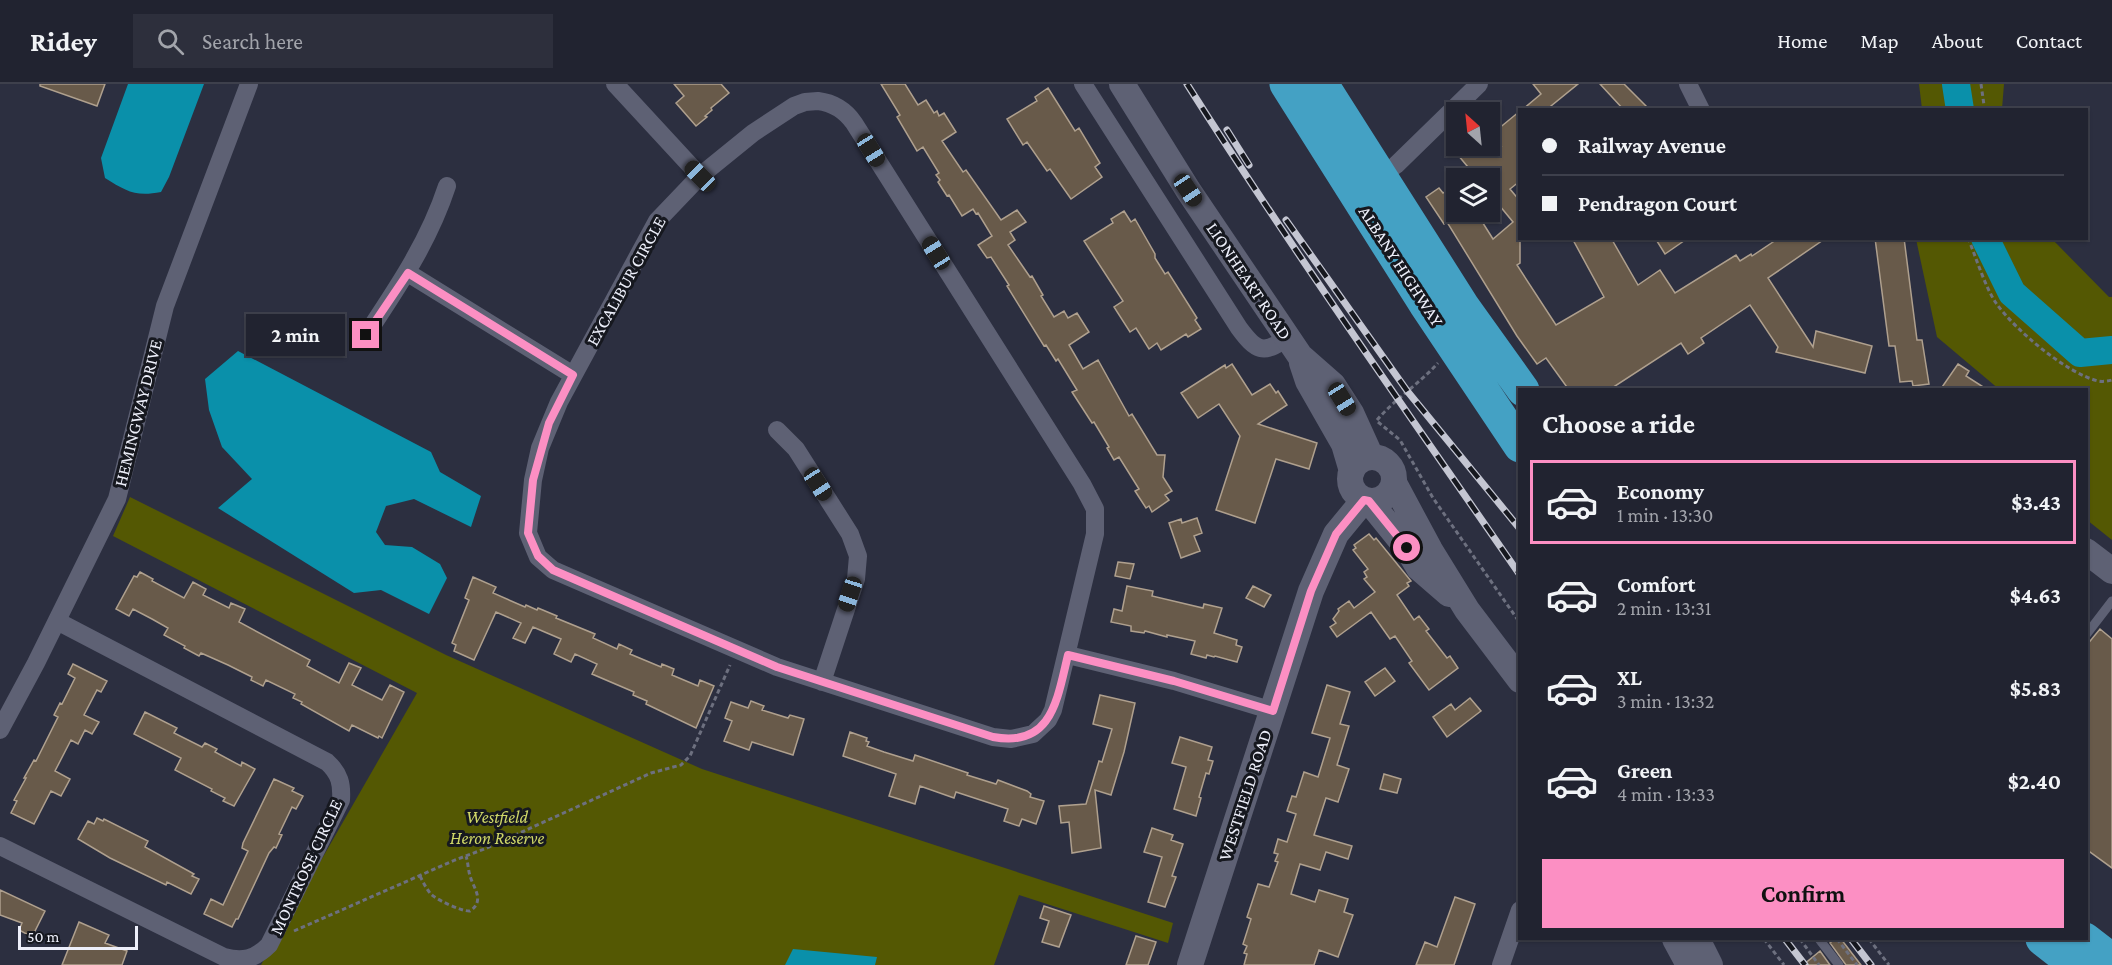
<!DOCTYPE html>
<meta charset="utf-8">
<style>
:root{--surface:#212330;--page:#2d2f3c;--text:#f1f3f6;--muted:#a2a4ab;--line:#3e404c;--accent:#fc8fc3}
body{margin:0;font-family:"Crimson Pro",serif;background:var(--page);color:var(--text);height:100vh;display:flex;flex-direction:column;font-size:22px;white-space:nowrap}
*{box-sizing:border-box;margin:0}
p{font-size:20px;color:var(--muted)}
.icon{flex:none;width:33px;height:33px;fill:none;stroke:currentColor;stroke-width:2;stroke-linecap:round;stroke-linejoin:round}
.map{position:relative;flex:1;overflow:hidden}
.panel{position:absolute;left:1518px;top:304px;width:570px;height:552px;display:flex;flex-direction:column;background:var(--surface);border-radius:0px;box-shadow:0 2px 4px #0004,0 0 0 2px var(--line)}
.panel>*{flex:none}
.top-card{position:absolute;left:1518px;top:24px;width:570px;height:132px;border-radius:0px;box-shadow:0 2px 4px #0004,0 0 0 2px var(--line);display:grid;align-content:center;height:132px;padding:0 24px;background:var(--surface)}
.needle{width:39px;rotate:333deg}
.buttons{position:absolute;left:1446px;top:18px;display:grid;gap:12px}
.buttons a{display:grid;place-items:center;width:54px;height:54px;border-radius:0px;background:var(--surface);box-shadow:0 2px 4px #0004,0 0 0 2px var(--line);font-size:30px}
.scale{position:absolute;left:18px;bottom:15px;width:120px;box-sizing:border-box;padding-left:6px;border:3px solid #edeffa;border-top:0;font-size:16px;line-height:21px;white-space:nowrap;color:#edeffa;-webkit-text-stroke:4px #16181f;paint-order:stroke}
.end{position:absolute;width:27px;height:27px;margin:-14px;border:8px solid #fc8fc3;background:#111;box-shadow:0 0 0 3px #111}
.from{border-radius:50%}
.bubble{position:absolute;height:42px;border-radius:0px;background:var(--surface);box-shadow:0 2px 4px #0004,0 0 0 2px var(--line);font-size:20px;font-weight:700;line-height:42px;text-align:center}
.car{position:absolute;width:18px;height:36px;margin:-18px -9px;border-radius:8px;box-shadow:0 0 4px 2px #0007;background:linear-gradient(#222 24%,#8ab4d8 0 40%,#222 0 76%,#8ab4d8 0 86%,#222 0)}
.top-card b{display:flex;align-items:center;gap:21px;height:57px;font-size:22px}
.top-card b+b{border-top:2px solid var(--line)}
.top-card i{width:15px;height:15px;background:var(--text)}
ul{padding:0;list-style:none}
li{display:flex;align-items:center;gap:18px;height:84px;margin:0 12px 9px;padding:0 12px;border:3px solid transparent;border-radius:0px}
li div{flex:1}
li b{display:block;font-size:22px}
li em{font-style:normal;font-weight:700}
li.on{border-color:var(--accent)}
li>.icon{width:54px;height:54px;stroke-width:1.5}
h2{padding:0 24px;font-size:27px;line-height:72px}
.primary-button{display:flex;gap:12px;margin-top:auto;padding:12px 24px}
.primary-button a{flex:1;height:69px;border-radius:0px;background:var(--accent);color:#111;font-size:24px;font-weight:700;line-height:69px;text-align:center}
header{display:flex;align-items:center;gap:36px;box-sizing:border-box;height:84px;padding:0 30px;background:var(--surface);border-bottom:2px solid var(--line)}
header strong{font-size:28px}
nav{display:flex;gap:33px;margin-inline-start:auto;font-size:21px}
.search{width:420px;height:54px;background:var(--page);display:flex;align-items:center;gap:15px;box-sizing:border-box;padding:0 21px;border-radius:0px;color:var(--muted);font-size:22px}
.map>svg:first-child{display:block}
.green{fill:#545803}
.water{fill:#0a90aa}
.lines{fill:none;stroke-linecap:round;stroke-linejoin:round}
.river{stroke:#0a90aa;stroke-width:28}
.building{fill:#685a4a;stroke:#afa08e;stroke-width:1.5}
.path{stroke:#6d707f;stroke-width:3;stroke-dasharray:4.5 3;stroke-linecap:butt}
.lane{stroke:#5e6174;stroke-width:9}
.street{stroke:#5e6174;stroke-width:18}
.secondary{stroke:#5e6174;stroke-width:26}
.highway{stroke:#44a1c4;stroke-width:33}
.rail-casing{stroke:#c4c6d2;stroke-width:7}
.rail{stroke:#16181f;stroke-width:4.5;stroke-dasharray:14;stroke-linecap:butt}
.route{stroke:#fc8fc3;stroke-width:8}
.labels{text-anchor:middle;stroke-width:6;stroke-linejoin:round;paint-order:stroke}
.street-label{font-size:18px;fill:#edeffa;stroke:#16181f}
.park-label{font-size:18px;font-style:italic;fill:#d0d868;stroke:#16181f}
</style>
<header>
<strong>Ridey</strong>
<div class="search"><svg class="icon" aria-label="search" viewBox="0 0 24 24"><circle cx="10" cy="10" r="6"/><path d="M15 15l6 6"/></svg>Search here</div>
<nav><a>Home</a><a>Map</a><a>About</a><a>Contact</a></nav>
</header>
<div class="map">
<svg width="2112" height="881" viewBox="0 0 2112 881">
<rect width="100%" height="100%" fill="#2c2f40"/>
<path class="green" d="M 1919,0 L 2004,0 L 2002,25 L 1922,25 Z
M 1916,155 L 2052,155 L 2109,213 L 2112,213 L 2112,456 L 2087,436 L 2086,306 L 2000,306 L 1937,253 Z
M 130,413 L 446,571 L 702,685 L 1173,839 L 1168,859 L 1019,811 L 994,881 L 261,881 L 417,609 L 113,452 Z"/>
<path class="water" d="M 128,0 L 204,0 L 169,93 L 161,108 C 135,113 126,107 105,94 L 101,74 Z
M 238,267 L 431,368 L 440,388 L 481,412 L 471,443 L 414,415 L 386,422 L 376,448 L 385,461 L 412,463 L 440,480 L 447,494 L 429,530 L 381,506 L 354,509 L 218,424 L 252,395 L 222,363 L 209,326 L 205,295 Z
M 793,865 L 877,873 L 875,881 L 785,881 Z"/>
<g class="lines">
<path class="river" d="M 1956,0 L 1960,26
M 1985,154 L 2012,209 L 2080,269 L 2112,266"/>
</g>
<path class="building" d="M 40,0 L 105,0 L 97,22 L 40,2 Z
M 674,0 L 721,0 L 729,9 L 711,24 L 712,26 L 705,32 L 707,33 L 696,42 L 676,19 L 684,12 Z
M 881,0 L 905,0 L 918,21 L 926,16 L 934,29 L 937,27 L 939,32 L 944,29 L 956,48 L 942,57 L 963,88 L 966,86 L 1001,136 L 1017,126 L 1026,138 L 1010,148 L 1015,156 L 1008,161 L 1030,193 L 1032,192 L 1043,211 L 1041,212 L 1054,233 L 1064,227 L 1068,234 L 1077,229 L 1089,248 L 1069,261 L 1083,285 L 1098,276 L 1129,332 L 1132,330 L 1157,371 L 1165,371 L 1163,393 L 1172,407 L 1165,411 L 1169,416 L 1152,428 L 1149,422 L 1146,424 L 1135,407 L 1139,405 L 1119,373 L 1114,376 L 1107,364 L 1109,363 L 1094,338 L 1092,339 L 1072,308 L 1077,306 L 1058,275 L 1056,277 L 1046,261 L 1044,262 L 1007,202 L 1009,201 L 991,173 L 987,174 L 978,161 L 992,152 L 978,129 L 976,130 L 973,125 L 962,132 L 949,111 L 947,112 L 938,98 L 940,96 L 936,91 L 939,89 L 923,63 L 917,67 L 897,33 L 900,31 Z
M 1533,0 L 1578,0 L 1546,26 L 1522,26 L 1541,10 Z
M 1600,0 L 1624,0 L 1650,26 L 1624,26 Z
M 1048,4 L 1075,47 L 1079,44 L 1100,79 L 1095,83 L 1102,93 L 1071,115 L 1050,85 L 1047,87 L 1027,58 L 1023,61 L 1007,35 L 1037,17 L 1035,13 Z
M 1520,27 L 1520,97 L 1510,105 L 1520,117 L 1520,179 L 1517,181 L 1556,241 L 1604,213 L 1572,154 L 1611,154 L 1638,201 L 1660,186 L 1675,209 L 1736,171 L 1740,177 L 1751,170 L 1752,172 L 1779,154 L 1826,154 L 1768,194 L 1813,263 L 1816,247 L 1872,262 L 1865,289 L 1776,268 L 1778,263 L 1750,221 L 1701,254 L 1704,259 L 1688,270 L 1681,259 L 1609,306 L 1569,306 L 1546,274 L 1537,280 L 1517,252 L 1447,138 L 1444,140 L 1426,113 L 1439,104 L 1443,109 L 1456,100 L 1456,128 L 1476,128 L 1493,155 L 1513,138 L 1490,110 L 1490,84 L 1477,94 L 1458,71 L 1469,62 L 1501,62 L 1492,50 Z
M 1124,127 L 1131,138 L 1135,135 L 1155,170 L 1155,174 L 1165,190 L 1168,188 L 1197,234 L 1195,236 L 1201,245 L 1188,253 L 1186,250 L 1161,266 L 1157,259 L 1149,265 L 1136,244 L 1130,248 L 1114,223 L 1123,217 L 1084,157 L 1113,139 L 1111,135 Z
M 1655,154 L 1688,154 L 1665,170 Z
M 1875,154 L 1904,154 L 1917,256 L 1922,256 L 1929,300 L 1913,302 L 1912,297 L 1900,298 L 1895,262 L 1889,262 Z
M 1232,280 L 1252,311 L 1270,300 L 1276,309 L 1278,307 L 1287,321 L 1258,340 L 1317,359 L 1309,385 L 1276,375 L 1255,439 L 1216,426 L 1240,352 L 1219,320 L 1198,334 L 1181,309 L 1225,281 L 1226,284 Z
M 1958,280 L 1969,287 L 1966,292 L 1988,306 L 1940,306 Z
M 1197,434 L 1202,449 L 1194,452 L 1200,467 L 1181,474 L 1169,439 L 1181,435 L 1182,439 Z
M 1369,450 L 1374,456 L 1376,454 L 1411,497 L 1407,499 L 1409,502 L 1397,511 L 1414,536 L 1419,532 L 1429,545 L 1426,547 L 1447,574 L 1450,572 L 1458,584 L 1429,606 L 1409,579 L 1412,577 L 1395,552 L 1390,555 L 1371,528 L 1337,553 L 1330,543 L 1336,539 L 1333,535 L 1339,527 L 1338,525 L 1349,517 L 1354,524 L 1375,508 L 1364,495 L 1367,493 L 1364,488 L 1368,485 L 1353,466 L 1356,464 L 1354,461 Z
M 1118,478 L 1134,480 L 1130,495 L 1115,492 Z
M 140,488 L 153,495 L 152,497 L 184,514 L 193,498 L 206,505 L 203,511 L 229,524 L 231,519 L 245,525 L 239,538 L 310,576 L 307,582 L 339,599 L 349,579 L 361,584 L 352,601 L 382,616 L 390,601 L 404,608 L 382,654 L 379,652 L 378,654 L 352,641 L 349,647 L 301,620 L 302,618 L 293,614 L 295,610 L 266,596 L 263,602 L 251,596 L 252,593 L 228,581 L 201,569 L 199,572 L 184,564 L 185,562 L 164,551 L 168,544 L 152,535 L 133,525 L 129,532 L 116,525 L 134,492 L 137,493 Z
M 473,493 L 496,503 L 493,509 L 525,523 L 526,521 L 537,526 L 538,524 L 557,532 L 556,534 L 595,550 L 593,554 L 617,565 L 619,560 L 632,566 L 630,570 L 661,583 L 662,580 L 674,585 L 672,591 L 698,602 L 700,596 L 714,602 L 696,644 L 646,620 L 647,617 L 633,611 L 634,608 L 592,590 L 597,580 L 575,570 L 571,578 L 554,570 L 561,555 L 533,543 L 525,559 L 513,554 L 521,539 L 496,528 L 474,576 L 454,567 L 456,561 L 452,559 L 469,516 L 465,514 Z
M 1127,502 L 1153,507 L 1152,512 L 1203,524 L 1204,520 L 1222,524 L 1214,549 L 1237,556 L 1236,561 L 1242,563 L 1237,578 L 1215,572 L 1214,573 L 1207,571 L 1206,574 L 1191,570 L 1195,557 L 1167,551 L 1167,553 L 1145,547 L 1144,549 L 1131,547 L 1131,542 L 1111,538 L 1114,525 L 1122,527 Z
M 1253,502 L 1271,511 L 1264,523 L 1246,514 Z
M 2100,545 L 2112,555 L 2112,784 L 2086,765 L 2086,562 Z
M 73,580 L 107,597 L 101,608 L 97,606 L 84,631 L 99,638 L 92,650 L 85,646 L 78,660 L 71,656 L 55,687 L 70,695 L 61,712 L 51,707 L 34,740 L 11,729 L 17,717 L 14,716 L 26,694 L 24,694 L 34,676 L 36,677 L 58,633 L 54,631 L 60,619 L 62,620 L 75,594 L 68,590 Z
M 1385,584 L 1395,597 L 1375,612 L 1365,598 Z
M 1327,601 L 1350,608 L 1340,640 L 1349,642 L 1337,681 L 1349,685 L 1338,718 L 1326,714 L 1314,751 L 1352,762 L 1348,775 L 1326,768 L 1320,786 L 1300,780 L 1291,810 L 1315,818 L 1319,806 L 1348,815 L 1344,828 L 1353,831 L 1338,873 L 1319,866 L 1314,881 L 1244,881 L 1247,870 L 1244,869 L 1247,862 L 1243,860 L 1251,835 L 1247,833 L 1258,800 L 1269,803 L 1278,778 L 1275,777 L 1278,770 L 1274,769 L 1278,755 L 1287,758 L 1296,730 L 1287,727 L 1292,712 L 1296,713 L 1304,688 L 1318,693 L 1330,654 L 1312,649 Z
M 1100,611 L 1135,619 L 1124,668 L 1111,711 L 1095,706 L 1101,764 L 1072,769 L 1069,738 L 1061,739 L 1059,722 L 1086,720 L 1099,677 L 1102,678 L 1112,645 L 1093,640 Z
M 1470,614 L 1481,627 L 1447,653 L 1433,633 L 1451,620 L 1455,626 Z
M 751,617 L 764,622 L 762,626 L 788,634 L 790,631 L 804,635 L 793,671 L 752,658 L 749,666 L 724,657 L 732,637 L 725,634 L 731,618 L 748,624 Z
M 145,628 L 177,644 L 174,649 L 202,663 L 205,659 L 217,665 L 215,668 L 241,682 L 242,678 L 255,685 L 234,722 L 223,717 L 225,714 L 211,707 L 212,705 L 175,686 L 181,674 L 134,650 Z
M 850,648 L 867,654 L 866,657 L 869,658 L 867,662 L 884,668 L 913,677 L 915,671 L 968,689 L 967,691 L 996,700 L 998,696 L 1027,707 L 1031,710 L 1030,713 L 1044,717 L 1036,740 L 1022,735 L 1019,742 L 1004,737 L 1008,725 L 956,708 L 954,714 L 920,702 L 915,720 L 889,712 L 896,690 L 843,672 Z
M 1180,653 L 1212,663 L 1208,676 L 1213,677 L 1209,690 L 1206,689 L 1199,713 L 1201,714 L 1196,732 L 1174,725 L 1186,683 L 1172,679 Z
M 1384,690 L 1401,695 L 1397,709 L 1380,705 Z
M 274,695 L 294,704 L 292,707 L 303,712 L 296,725 L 292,723 L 279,750 L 282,751 L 276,764 L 274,763 L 269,769 L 238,835 L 236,835 L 232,843 L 204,830 L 211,815 L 223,821 L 248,767 L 242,764 L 243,759 Z
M 97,734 L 103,737 L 104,735 L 148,757 L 145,763 L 194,790 L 192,792 L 199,795 L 191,810 L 167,798 L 166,801 L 110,774 L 78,755 L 88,737 L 94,740 Z
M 1152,744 L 1173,751 L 1171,756 L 1183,760 L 1172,792 L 1176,793 L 1165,823 L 1148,818 L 1162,773 L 1144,768 Z
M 0,806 L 45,827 L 32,853 L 19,846 L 22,839 L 0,831 Z
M 1455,813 L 1475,820 L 1454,881 L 1416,881 L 1425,858 L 1437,863 Z
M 1044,822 L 1071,831 L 1059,863 L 1042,858 L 1049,837 L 1040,834 Z
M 79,838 L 109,851 L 105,859 L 127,867 L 122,881 L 62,881 Z
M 1136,852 L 1156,858 L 1148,881 L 1126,881 Z
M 1835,855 L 1841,855 L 1861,881 L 1846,881 L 1830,859 Z
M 1820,867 L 1830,881 L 1803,881 Z"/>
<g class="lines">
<path class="path" d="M 1981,0 L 1984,21 L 1983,26
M 1968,154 C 1976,173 1985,203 1996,219 C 2015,246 2066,289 2098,297 C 2103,298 2108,297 2112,296
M 1377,336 C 1395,315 1419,300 1438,279
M 1378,338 L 1400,356 L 1433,414 L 1520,539
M 420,792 C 423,798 426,804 430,809 C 434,815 463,828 470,827 C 485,817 474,805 470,792 C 468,785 468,778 466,772
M 294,847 L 455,776 L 487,764 L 651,689 L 681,681 L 690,672 L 730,581
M 1764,855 L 1784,881
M 1800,855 L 1819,881
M 1837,855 L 1857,881
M 1869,855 L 1889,881"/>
<path class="lane" d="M 2086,551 L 2112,517
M 1819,855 L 1839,881"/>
<path class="street" d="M 615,0 L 700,92
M 1083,0 L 1239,244 C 1256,267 1263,271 1287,254
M 1688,0 L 1701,26
M 818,17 C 834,19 845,26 854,39 L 1082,400 L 1095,425 L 1095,450 L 1053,626 L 1048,636 L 1033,650 L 1011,655 L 993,653 L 777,583 L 553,486 L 538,473 L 528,449 L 533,396 L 540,364 L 559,318 L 657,137 L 700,92 L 753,49 L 794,22 L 805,18 Z
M 1375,96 L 1396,81 L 1479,0
M 408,189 L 573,291
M 366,251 C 398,203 429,157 447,102
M 777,346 L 796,365 L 850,450 L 858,472 L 856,495 L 822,598
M 1068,571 L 1174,597 L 1273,627
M 0,646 L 36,579 L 117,415 L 165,222 L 249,0
M 0,762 L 224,873 C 243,878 255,875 269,861 L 341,716 C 342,700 340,690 327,678 L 57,537
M 1501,881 L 1520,826"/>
<path class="secondary" d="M 1122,0 L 1188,106 L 1300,272 L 1333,301 L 1351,329 L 1371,373
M 1302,279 L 1308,297 L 1344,360 L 1352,387
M1350 395a22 22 0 1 1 44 0a22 22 0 1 1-44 0Z
M 1394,399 L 1430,466 L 1467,526 L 1520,596
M 1369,417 L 1407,464 L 1419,484 L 1449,510
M 2086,467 L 2112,487
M 1675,855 L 1689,881
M 1697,855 L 1710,881
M 1190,881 L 1311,507 L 1336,450 L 1364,416"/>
<path class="highway" d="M 1286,0 L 1425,220 L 1520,362
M 1322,0 L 1463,222 L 1523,306
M 2042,855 L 2075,881
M 2085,855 L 2112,876"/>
<defs>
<path id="rail" d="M 1187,0 C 1293,167 1407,328 1520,491
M 1227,46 L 1249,81
M 1286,136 L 1408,308 L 1520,445
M 1785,855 L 1805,881
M 1851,855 L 1871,881"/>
</defs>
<use href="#rail" class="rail-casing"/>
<use href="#rail" class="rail"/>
</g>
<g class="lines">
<path class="route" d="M 366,251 L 408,189 L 573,291 L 549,339 L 533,396 L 528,449 L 538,472 L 553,486 L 777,583 L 993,653 C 1052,664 1057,616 1068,571 L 1174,597 L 1273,627 L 1311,507 L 1336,450 L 1364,416 L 1369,417 L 1407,464"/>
</g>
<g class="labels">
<g class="street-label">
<text transform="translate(1401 182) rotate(57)" y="6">ALBANY HIGHWAY</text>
<text transform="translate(626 197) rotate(-61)" y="6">EXCALIBUR CIRCLE</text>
<text transform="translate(1249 197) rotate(56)" y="6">LIONHEART ROAD</text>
<text transform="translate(138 329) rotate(-76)" y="6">HEMINGWAY DRIVE</text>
<text transform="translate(1245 711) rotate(-72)" y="6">WESTFIELD ROAD</text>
<text transform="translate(306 783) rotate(-65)" y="6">MONTROSE CIRCLE</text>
</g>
<g class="park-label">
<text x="497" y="739">Westfield<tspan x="497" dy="21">Heron Reserve</tspan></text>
</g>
</g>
</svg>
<div class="buttons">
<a><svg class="needle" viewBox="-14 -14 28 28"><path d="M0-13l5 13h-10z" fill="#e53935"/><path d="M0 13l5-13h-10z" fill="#a2a4ab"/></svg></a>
<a><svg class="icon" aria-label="layers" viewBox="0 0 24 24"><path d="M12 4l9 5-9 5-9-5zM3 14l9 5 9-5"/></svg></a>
</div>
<div class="scale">50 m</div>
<i class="end from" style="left:1407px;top:464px"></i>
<i class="end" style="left:366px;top:251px"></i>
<div class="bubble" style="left:246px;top:230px;width:99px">2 min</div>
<i class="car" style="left:871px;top:66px;rotate:148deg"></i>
<i class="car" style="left:700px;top:92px;rotate:315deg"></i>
<i class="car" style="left:1188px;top:106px;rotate:146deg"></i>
<i class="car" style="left:936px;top:169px;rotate:328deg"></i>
<i class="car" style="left:1342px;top:315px;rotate:148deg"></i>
<i class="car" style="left:818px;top:400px;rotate:147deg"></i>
<i class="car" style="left:850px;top:510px;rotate:198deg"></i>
<div class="top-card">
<b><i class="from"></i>Railway Avenue</b>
<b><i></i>Pendragon Court</b>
</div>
<section class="panel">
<h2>Choose a ride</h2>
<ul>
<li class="on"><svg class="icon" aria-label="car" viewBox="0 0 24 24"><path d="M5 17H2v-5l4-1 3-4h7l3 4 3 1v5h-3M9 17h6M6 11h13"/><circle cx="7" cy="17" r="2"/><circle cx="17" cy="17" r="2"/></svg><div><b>Economy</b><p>1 min · 13:30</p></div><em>$3.43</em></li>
<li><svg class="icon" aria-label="car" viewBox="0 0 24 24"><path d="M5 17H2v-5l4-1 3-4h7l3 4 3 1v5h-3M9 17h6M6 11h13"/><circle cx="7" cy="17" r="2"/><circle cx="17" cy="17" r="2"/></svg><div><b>Comfort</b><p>2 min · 13:31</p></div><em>$4.63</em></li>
<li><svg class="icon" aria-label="car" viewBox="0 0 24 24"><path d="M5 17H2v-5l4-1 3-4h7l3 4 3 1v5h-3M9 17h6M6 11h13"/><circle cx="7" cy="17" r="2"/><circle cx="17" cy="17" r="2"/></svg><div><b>XL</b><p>3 min · 13:32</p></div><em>$5.83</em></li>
<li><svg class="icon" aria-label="car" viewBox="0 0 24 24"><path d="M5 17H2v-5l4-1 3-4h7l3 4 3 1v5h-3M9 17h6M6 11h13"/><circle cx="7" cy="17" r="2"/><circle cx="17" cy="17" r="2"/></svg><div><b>Green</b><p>4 min · 13:33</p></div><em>$2.40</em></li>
</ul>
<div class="primary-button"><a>Confirm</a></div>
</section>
</div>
